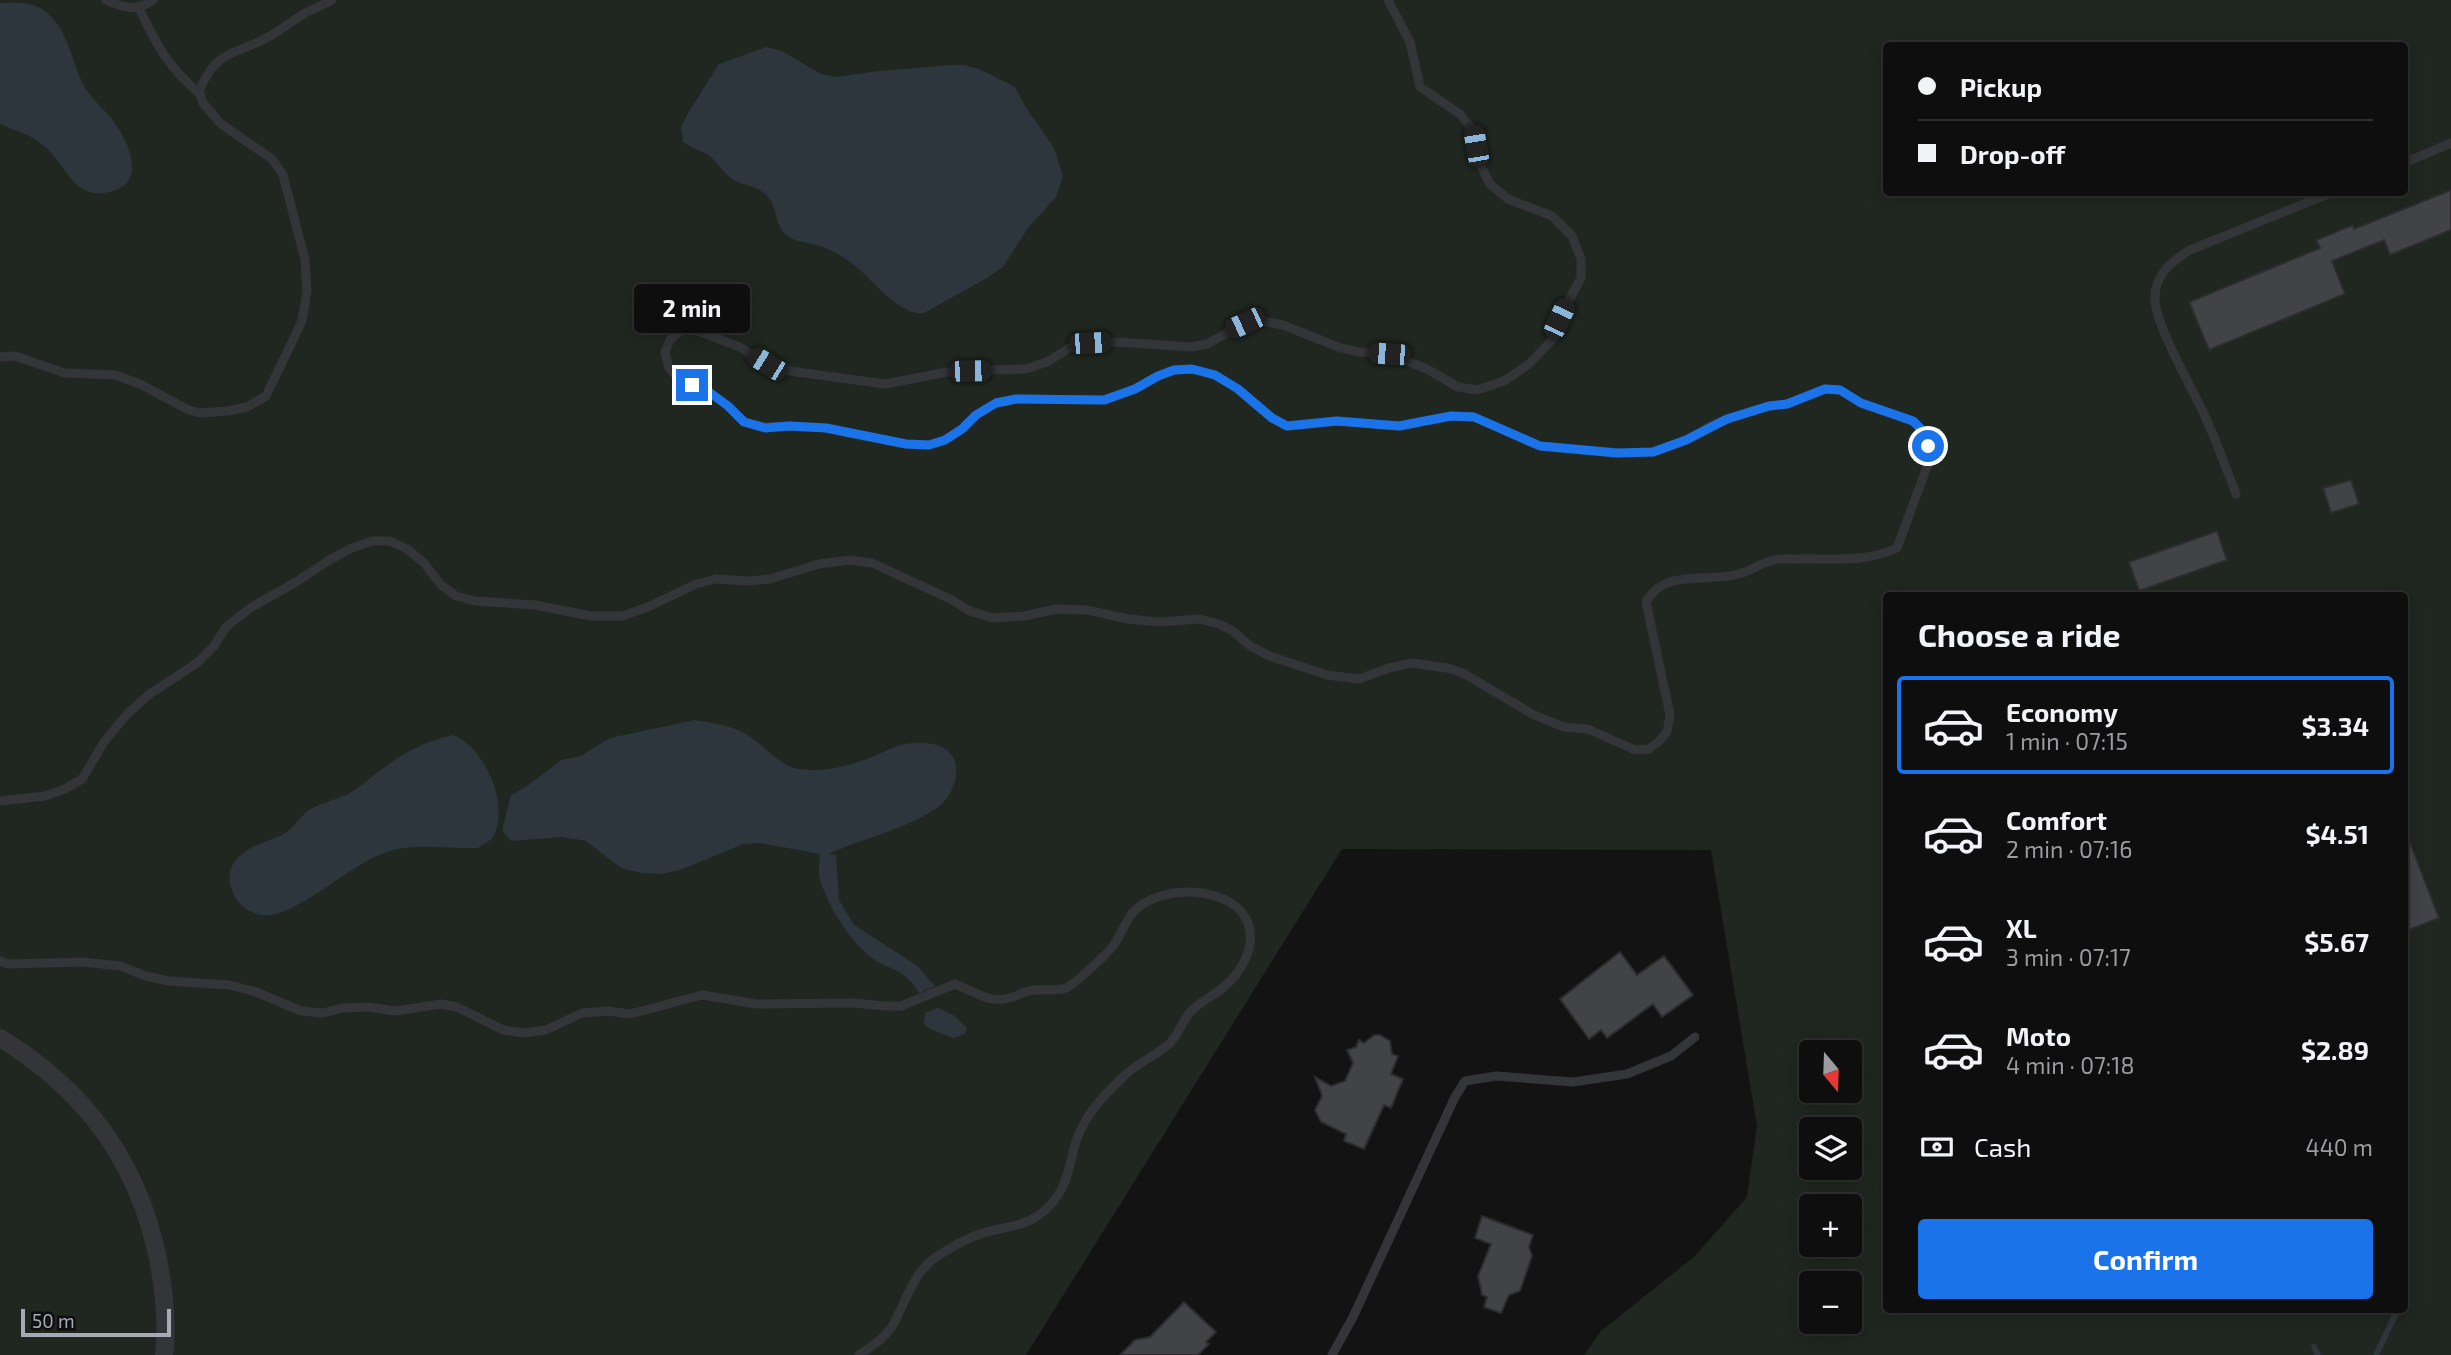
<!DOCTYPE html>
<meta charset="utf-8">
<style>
:root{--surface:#0e0e0f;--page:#1c1c1d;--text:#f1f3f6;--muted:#9b9c9e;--line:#2e2e2f;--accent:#1a73e8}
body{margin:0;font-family:"Exo 2",sans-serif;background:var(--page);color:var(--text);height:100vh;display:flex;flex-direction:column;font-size:26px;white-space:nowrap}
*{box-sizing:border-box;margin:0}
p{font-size:23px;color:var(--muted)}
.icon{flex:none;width:38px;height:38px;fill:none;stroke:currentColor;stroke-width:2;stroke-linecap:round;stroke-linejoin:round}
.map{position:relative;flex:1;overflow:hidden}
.side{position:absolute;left:1883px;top:592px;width:525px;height:721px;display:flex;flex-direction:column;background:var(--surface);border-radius:7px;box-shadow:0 4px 18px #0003,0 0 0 2px var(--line)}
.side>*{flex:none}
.guide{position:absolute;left:1883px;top:42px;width:525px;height:154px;border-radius:7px;box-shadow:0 4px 18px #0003,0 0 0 2px var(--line);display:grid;align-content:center;height:154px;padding:0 35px;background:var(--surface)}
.needle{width:46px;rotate:161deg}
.tools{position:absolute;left:1799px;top:1040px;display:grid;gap:14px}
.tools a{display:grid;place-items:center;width:63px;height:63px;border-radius:7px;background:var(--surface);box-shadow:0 4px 18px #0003,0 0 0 2px var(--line);font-size:35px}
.scale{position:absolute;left:21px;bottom:18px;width:150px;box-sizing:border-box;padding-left:7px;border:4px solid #a5aab4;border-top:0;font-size:19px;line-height:24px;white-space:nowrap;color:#a5aab4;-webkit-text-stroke:5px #0e0e0f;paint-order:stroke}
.end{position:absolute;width:32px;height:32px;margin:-16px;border:9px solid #1a73e8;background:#fff;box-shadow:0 0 0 4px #fff}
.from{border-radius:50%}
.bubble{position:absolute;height:49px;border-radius:7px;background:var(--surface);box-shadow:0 4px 18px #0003,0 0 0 2px var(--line);font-size:23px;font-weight:700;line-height:49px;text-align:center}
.car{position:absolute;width:21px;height:42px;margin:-21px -10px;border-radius:9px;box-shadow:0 0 5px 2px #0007;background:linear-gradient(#222 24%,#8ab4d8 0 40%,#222 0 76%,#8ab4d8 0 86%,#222 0)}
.guide b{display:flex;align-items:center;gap:24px;height:66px;font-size:26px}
.guide b+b{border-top:2px solid var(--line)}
.guide i{width:18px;height:18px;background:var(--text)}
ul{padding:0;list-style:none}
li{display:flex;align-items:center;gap:21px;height:98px;margin:0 14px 10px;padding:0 21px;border:4px solid transparent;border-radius:7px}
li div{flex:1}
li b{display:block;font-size:26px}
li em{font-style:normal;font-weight:700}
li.active{border-color:var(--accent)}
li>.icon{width:63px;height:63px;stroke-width:1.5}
h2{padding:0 35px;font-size:32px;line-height:84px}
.pay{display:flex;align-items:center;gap:18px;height:77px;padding:0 35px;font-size:26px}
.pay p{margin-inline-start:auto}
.cta{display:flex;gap:14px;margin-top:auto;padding:14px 35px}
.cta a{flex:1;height:80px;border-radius:7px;background:var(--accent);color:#fff;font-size:28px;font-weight:700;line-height:80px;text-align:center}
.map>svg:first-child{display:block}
.green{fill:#1f2720;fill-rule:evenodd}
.water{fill:#2d363c}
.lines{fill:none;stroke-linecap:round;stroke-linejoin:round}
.stream{stroke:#2d363c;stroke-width:6}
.building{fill:#424347;stroke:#2d2d30;stroke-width:2}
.service{stroke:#343539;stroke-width:9}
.minor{stroke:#343539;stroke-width:18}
.route{stroke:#1a73e8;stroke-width:9}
</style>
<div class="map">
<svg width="2451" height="1355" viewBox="0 0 2451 1355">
<rect width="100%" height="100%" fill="#131314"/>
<path class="green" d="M 0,0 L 2451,0 L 2451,1355 L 1584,1355 L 1601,1331 L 1695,1256 L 1747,1197 L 1757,1126 L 1711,850 L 1342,849 L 1026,1355 L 0,1355 ZM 1886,46 L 2404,46 L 2404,192 L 1886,192 ZM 1886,595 L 2404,595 L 2404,1309 L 1886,1309 ZM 1811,1052 L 1850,1052 L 1850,1090 L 1811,1090 ZM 1811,1129 L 1850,1129 L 1850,1167 L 1811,1167 ZM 1811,1206 L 1850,1206 L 1850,1244 L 1811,1244 ZM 1811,1283 L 1850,1283 L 1850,1321 L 1811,1321 Z"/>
<path class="water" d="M 0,3 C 14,3 29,1 42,9 C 70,27 71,67 88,92 C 96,104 109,113 116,125 C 130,145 145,182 113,191 C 73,203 67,164 43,145 C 31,135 14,130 0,124 Z
M 766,47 L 782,51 L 821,74 L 835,77 L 879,71 L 953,65 L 964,65 L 979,69 L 1015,87 L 1025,106 L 1054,148 L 1063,176 L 1056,197 L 1028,228 L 1003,267 L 985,279 L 924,313 C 897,317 868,272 846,259 C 838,253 826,248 817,245 C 807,242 794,242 786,235 C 774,225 778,203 764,193 C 756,186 743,185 734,180 C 723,174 718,161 707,154 C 699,150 691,148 683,142 L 681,127 L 688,113 L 719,64 Z
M 695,720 C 712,723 731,725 746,734 C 764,745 778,766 799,769 C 823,773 850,766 872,757 C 886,751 898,744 913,743 C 921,742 937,743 944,748 C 967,762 954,796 937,808 C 907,829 863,838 829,854 L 836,855 L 839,900 L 854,925 L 916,965 L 935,986 L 919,993 C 903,967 892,972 872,958 C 849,940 826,904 819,876 C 818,869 820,861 820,854 L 760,843 L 743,844 L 683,869 L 661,874 L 641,873 L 621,868 L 586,841 L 562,837 L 511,841 L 502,830 L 511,795 L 526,787 L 561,760 L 581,756 L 610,738 Z
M 453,735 C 484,746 512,808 492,838 C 489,842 483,845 478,848 C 447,849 414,842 384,853 C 352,863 295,919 263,915 C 251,914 239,906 234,895 C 228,883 227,871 236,860 C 247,846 266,842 282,835 C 294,829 298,818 309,810 C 320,803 336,800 348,794 C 362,786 373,775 386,766 C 406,751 429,740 453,735 Z
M 938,1008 L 955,1016 L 967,1028 L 965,1034 L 953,1038 C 943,1033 933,1032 924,1024 L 925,1013 Z"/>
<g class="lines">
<path class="stream" d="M 2404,1292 L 2405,1291
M 2314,1347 L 2318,1355
M 2376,1355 L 2398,1309"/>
</g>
<path class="building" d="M 2451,190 L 2451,230 L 2390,255 L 2384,240 L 2332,261 L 2345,294 L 2209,350 L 2189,302 L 2320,248 L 2316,240 L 2353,225 L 2354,229 Z
M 2351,480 L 2359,504 L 2331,513 L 2323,488 Z
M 2217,531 L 2227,560 L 2139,591 L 2129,562 Z
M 2406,832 L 2439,918 L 2404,932 L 2404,833 Z
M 1620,952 L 1637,975 L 1664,956 L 1693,995 L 1662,1017 L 1653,1004 L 1607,1038 L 1601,1030 L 1589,1039 L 1560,999 Z
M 1374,1035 L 1380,1035 L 1390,1041 L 1392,1054 L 1398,1056 L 1391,1074 L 1403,1079 L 1391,1108 L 1384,1105 L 1364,1149 L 1344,1141 L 1346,1134 L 1321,1122 L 1315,1110 L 1322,1096 L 1315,1077 L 1331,1086 L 1345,1081 L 1353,1063 L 1347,1050 L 1356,1047 L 1359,1040 L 1364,1043 Z
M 1482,1216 L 1533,1235 L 1529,1247 L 1532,1256 L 1520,1291 L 1509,1295 L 1501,1313 L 1484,1307 L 1487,1297 L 1482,1295 L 1478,1276 L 1491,1244 L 1475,1238 Z
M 1184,1302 L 1216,1332 L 1206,1342 L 1209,1344 L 1198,1355 L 1120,1355 L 1135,1340 L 1150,1337 Z"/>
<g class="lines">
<path class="service" d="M 106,0 C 123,8 137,12 153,0
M 139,8 C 156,45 170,69 201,95
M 2404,163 L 2451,143
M 0,357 L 15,356 L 65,373 L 115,375 L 140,384 L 189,410 L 200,413 L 228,411 L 247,407 L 266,396 L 302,321 L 307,291 L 305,260 L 283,175 L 272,159 L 221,124 L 203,103 L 199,91 C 217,48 235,56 270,36 C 283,29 294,19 307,12 C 315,8 324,5 332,0
M 2236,494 C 2226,468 2216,440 2204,414 C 2192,388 2156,326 2155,300 C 2154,275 2171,262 2190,250 L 2333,192
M 0,801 L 45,796 L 65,789 L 82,779 L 104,742 L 128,713 L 151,693 L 197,663 L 214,646 L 226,627 L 250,608 L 296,582 L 331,559 L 352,548 L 372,541 L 390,541 L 407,549 L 424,563 L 441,585 L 456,596 L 475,601 L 535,605 L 591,616 L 622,616 L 648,607 L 696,584 L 716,579 L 750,581 L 770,579 L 819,564 L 850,560 L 872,563 L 950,599 L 970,611 L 992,618 L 1024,616 L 1057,609 L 1087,610 L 1128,619 L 1160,622 L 1199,619 L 1219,624 L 1233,631 L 1250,646 L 1269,656 L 1327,675 L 1359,679 L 1389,668 L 1412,663 L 1447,668 L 1463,673 L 1534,715 L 1564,727 L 1588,729 L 1635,750 L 1649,749 L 1659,741 L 1667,732 L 1670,715 L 1646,602 C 1665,568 1707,583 1739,574 C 1751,571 1762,562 1774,560 C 1781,558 1789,559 1796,559 C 1830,558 1865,563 1897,548 L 1928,464 L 1928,446 L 1923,431 L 1913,421 L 1861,403 L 1840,390 L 1825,389 L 1787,404 L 1769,406 L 1728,419 L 1712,425 L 1687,440 L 1653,452 L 1617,453 L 1540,446 L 1474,417 L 1451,416 L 1399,426 L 1337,421 L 1287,426 L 1272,418 L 1238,389 L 1215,375 L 1192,369 L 1174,370 L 1158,376 L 1135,389 L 1105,400 L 1016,399 L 996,403 L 976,415 L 962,429 L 945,440 L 929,445 L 906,444 L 826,428 L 789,426 L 765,427 L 745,422 L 728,406 L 709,392 L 679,379 L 669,368 L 665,352 L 670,340 L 679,332 L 690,328 L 740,347 L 767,364 L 790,371 L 885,384 L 953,371 L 1026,369 L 1047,362 L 1071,347 L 1089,343 L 1118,342 L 1191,347 L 1207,344 L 1245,323 L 1263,321 L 1283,325 L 1338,347 L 1358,352 L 1389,354 L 1427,369 L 1458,387 L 1477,390 L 1504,381 L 1529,364 L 1552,340 L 1559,319 L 1581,278 L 1581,259 L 1572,236 L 1552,216 L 1508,199 L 1490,184 L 1479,162 L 1473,131 L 1460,114 L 1420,87 L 1410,42 L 1388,0
M 0,961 L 8,964 L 83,962 L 120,966 L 146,976 L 168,981 L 229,985 L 256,992 L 301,1011 L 323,1013 L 342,1008 L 368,1007 L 395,1011 L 441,1004 L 457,1007 L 503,1030 L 524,1033 L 546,1030 L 582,1013 L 608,1011 L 630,1014 L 702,995 L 757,1004 L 854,1003 L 885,1006 L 901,1006 L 955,984 C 974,991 989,1004 1009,998 C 1016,997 1022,992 1029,991 C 1041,988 1054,992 1066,988 C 1074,985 1108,953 1113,946 C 1124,931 1127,913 1143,904 C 1164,891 1192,889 1215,896 C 1263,910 1258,957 1225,986 C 1215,995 1201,1001 1191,1011 C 1183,1020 1179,1033 1171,1042 C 1157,1056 1138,1062 1124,1076 C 1105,1094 1086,1113 1077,1139 C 1070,1158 1069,1181 1056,1198 C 1031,1232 1005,1223 972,1237 C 960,1242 947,1250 936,1257 C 911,1274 906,1304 891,1328 C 883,1340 870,1347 859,1355
M 1332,1355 L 1353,1317 L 1455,1097 L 1465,1081 L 1496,1076 L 1573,1082 L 1627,1074 L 1671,1056 L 1695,1037"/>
<path class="minor" d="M 0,1038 C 85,1090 138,1161 158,1259 C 164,1290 168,1323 164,1355"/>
</g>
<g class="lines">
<path class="route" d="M 692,385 L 709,392 L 728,406 L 744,422 L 765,428 L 789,426 L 826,428 L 906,444 L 929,445 L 945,440 L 962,429 L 976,415 L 996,403 L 1016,399 L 1104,400 L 1135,389 L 1158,376 L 1174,370 L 1192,369 L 1215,375 L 1238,389 L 1272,418 L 1287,426 L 1337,421 L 1399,426 L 1451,416 L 1474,417 L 1540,446 L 1617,453 L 1653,452 L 1686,440 L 1727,419 L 1769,406 L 1787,404 L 1825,389 L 1840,390 L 1861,403 L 1913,421 L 1923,431 L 1928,446"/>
</g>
</svg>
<div class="tools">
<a><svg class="needle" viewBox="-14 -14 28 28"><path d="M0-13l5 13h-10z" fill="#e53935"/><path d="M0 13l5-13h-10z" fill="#9b9c9e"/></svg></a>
<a><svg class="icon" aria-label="layers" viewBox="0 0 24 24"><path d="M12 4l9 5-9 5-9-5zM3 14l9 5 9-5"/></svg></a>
<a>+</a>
<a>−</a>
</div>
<div class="scale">50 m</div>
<i class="end from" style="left:1928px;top:446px"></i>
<i class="end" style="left:692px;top:385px"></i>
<div class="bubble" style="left:634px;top:284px;width:116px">2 min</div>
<i class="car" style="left:1476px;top:146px;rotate:350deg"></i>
<i class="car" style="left:1559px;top:319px;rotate:25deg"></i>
<i class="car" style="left:1245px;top:323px;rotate:245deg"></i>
<i class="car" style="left:1090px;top:343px;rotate:87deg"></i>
<i class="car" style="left:1389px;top:354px;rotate:274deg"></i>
<i class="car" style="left:767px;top:364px;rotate:302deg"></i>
<i class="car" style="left:970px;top:371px;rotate:89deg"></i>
<div class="guide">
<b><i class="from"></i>Pickup</b>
<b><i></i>Drop-off</b>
</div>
<section class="side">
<h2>Choose a ride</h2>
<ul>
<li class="active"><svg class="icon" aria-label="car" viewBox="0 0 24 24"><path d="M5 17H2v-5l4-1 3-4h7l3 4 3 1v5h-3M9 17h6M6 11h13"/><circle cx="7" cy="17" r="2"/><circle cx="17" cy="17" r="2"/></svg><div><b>Economy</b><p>1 min · 07:15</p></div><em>$3.34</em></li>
<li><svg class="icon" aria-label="car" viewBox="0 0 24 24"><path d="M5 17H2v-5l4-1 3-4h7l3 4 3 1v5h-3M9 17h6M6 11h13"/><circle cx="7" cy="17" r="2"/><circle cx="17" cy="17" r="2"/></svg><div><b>Comfort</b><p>2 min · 07:16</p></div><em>$4.51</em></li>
<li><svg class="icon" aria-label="car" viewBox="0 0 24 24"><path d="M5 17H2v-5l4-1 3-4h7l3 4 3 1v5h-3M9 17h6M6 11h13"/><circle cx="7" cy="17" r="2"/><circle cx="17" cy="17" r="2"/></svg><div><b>XL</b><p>3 min · 07:17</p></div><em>$5.67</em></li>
<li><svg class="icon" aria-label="car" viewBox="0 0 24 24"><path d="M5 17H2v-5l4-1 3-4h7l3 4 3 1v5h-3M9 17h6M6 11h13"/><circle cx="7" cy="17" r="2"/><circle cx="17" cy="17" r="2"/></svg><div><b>Moto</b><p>4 min · 07:18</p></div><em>$2.89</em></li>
</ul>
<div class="pay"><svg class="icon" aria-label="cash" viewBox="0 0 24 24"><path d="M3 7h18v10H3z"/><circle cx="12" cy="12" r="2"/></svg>Cash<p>440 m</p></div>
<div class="cta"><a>Confirm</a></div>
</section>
</div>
